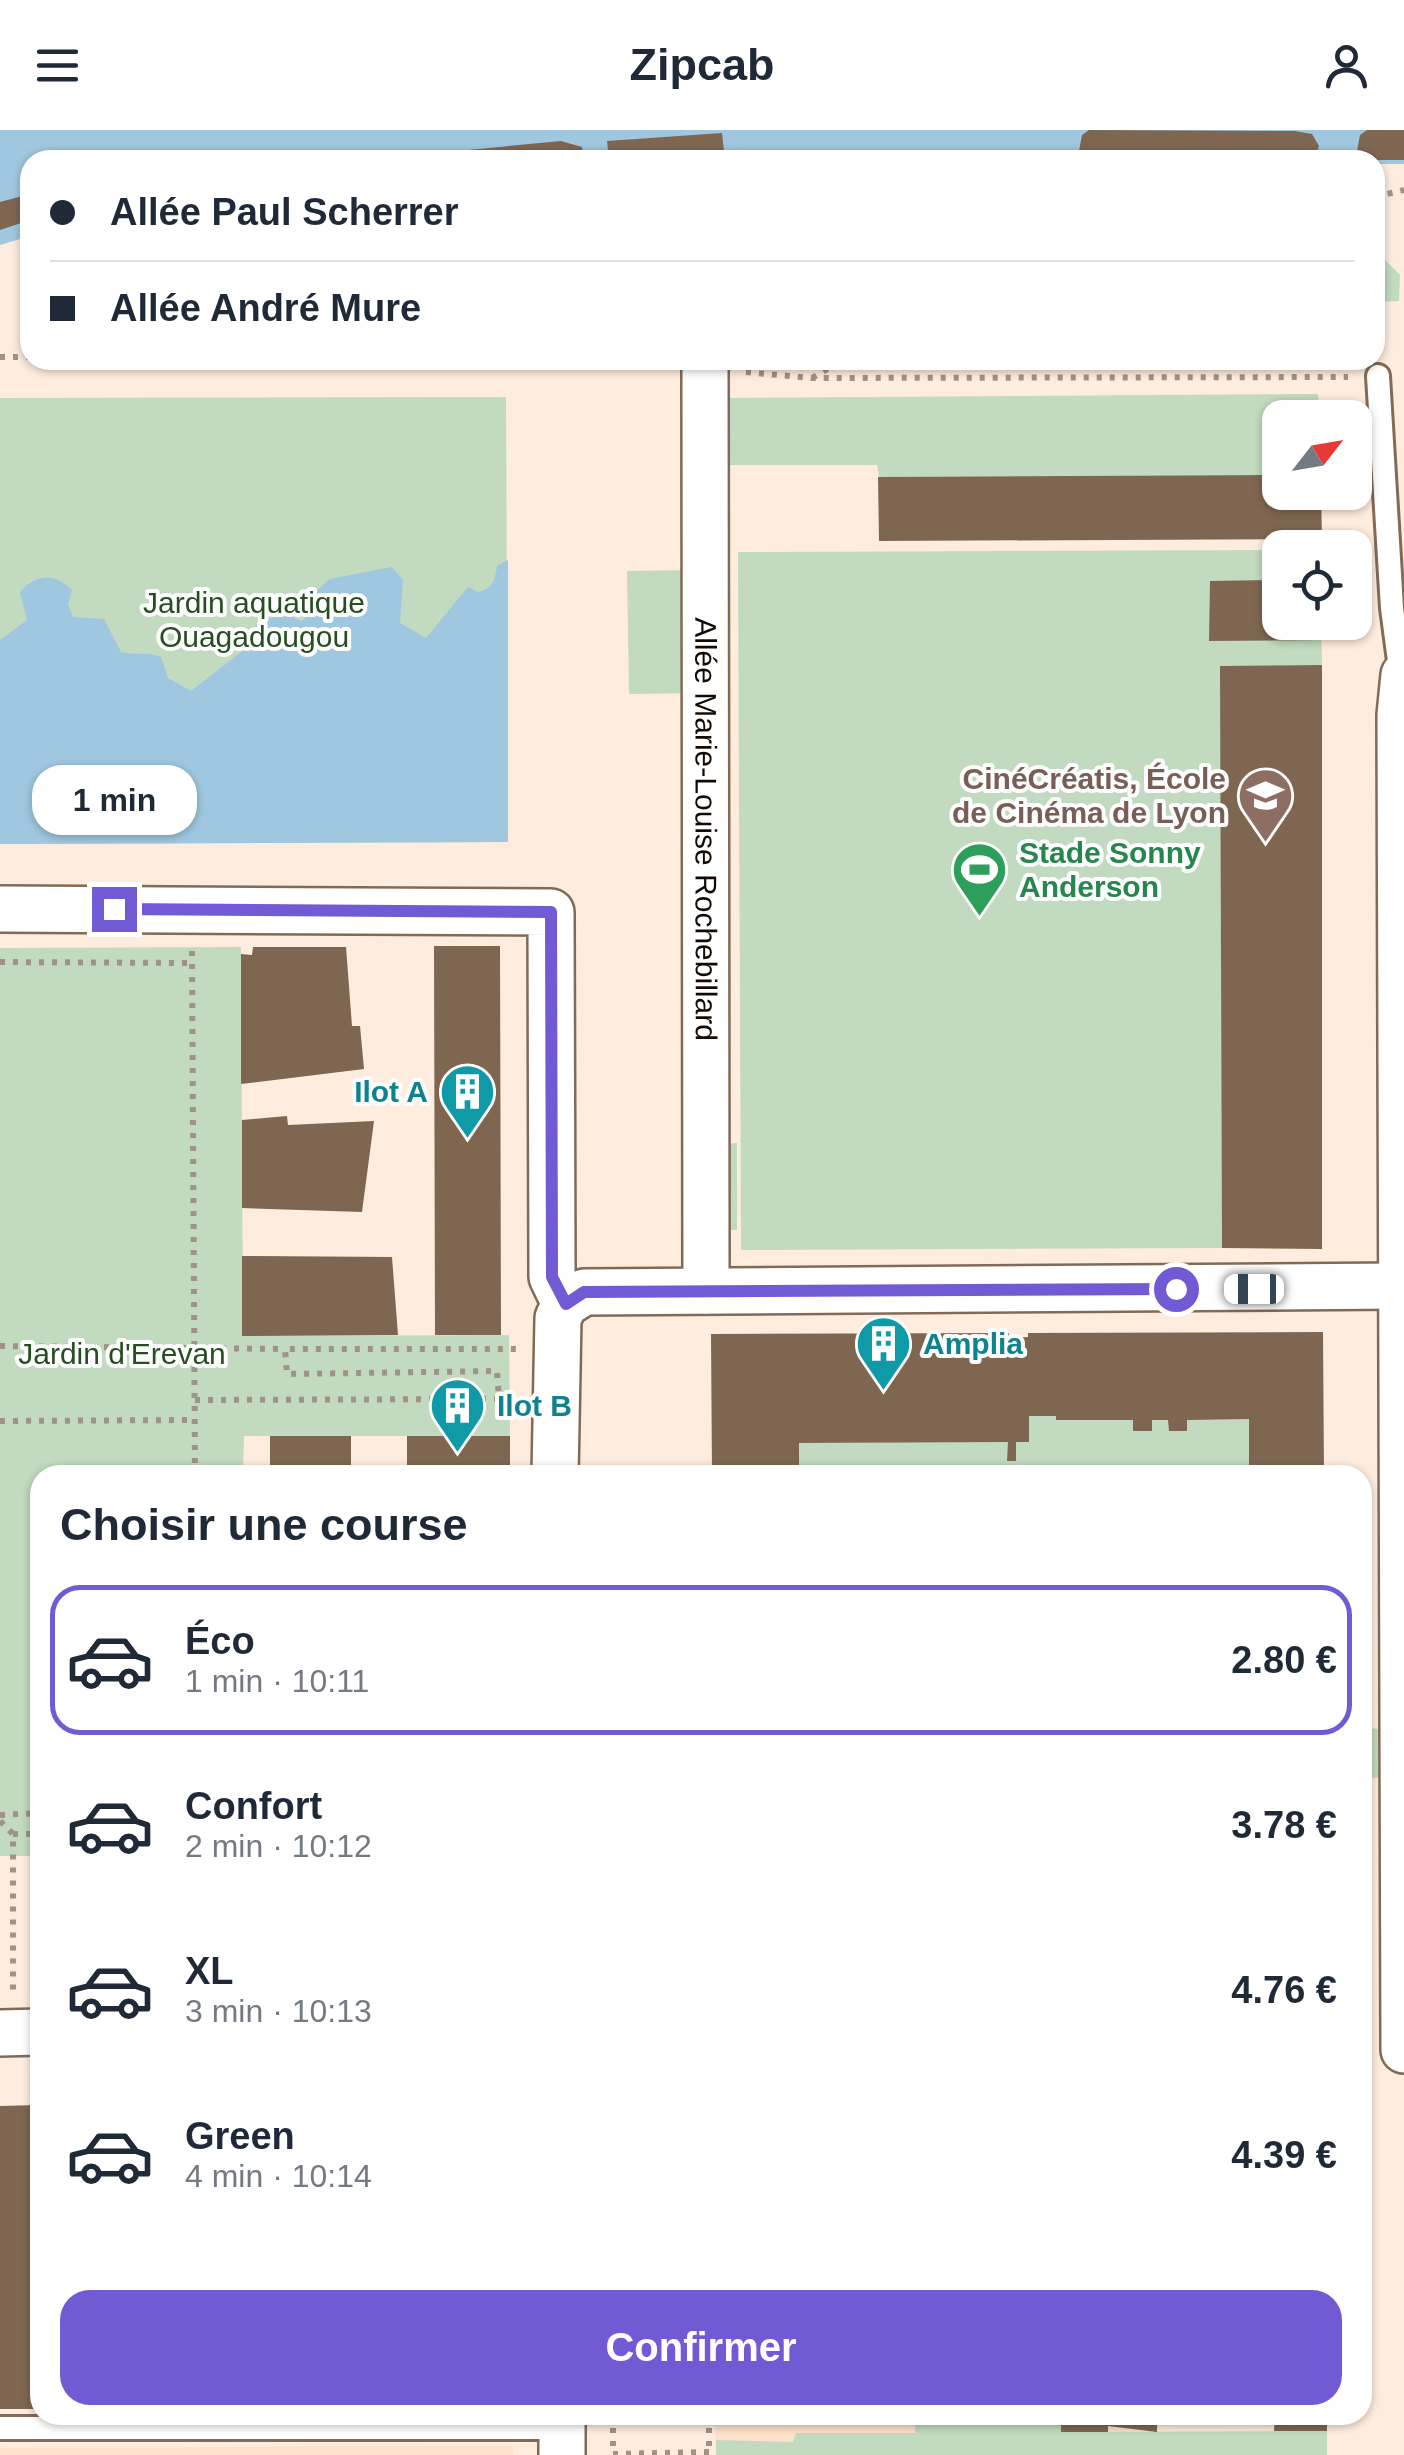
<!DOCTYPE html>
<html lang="fr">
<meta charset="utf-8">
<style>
:root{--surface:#fff;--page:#f2f2f3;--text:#1f2937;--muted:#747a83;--line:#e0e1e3;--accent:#715ad4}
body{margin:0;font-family:Helvetica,sans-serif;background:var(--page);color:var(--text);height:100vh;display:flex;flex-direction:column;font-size:38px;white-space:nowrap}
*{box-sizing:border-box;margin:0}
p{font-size:32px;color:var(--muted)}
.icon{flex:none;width:55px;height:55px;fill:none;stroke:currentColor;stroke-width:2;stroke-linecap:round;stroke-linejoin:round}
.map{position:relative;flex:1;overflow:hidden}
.sheet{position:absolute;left:30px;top:1335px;width:1342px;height:960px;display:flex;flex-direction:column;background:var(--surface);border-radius:30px;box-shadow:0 2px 8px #0004}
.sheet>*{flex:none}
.banner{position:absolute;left:20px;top:20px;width:1365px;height:220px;border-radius:30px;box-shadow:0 2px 8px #0004;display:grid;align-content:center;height:220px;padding:0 30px;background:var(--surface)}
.needle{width:65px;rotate:59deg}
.fabs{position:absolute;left:1262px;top:270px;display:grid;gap:20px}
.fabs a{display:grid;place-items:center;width:110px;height:110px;border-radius:20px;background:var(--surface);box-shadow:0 2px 8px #0004;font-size:50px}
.end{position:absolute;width:45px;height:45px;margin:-22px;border:12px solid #715ad4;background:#fff;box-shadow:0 0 0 5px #fff}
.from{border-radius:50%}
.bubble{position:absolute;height:70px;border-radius:30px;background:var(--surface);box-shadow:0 2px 8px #0004;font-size:32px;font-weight:600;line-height:70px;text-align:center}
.car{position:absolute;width:30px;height:60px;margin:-30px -15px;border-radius:12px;box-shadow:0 0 8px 2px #0007;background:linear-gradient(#fff 24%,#345 0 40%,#fff 0 76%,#345 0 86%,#fff 0)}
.banner b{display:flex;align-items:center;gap:35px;height:95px;font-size:38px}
.banner b+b{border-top:2px solid var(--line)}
.banner i{width:25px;height:25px;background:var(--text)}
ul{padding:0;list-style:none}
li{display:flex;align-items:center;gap:30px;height:150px;margin:0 20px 15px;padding:0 10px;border:5px solid transparent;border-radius:30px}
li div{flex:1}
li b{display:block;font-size:38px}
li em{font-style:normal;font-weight:600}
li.on{border-color:var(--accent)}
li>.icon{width:90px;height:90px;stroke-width:1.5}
h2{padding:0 30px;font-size:45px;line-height:120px}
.cta{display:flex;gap:20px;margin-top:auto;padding:20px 30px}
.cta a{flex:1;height:115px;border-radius:30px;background:var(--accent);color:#fff;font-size:40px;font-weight:600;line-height:115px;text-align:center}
header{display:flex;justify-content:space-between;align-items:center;height:130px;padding:0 30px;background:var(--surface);font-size:45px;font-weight:600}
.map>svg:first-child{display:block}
.built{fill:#fde1ca}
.green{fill:#c2dabf}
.water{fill:#9fc7df}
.building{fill:#7f6651}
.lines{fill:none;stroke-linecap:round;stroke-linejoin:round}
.lane-casing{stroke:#836a55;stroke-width:28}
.street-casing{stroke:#836a55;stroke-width:50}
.path{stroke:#a09287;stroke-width:6;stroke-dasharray:5 8;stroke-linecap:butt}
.lane{stroke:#fff;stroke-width:22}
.street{stroke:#fff;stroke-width:45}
.route{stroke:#715ad4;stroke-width:12}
.labels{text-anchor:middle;stroke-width:8;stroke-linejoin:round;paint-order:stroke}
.park-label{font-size:30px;fill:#264e21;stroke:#fdfdfd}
.education-label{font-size:30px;font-weight:bold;fill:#785e54;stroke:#fdfdfd;text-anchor:end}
.street-label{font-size:30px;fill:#140a04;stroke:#fdfdfd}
.leisure-label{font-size:30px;font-weight:bold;fill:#27864d;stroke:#fdfdfd;text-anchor:start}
.culture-label{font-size:30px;font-weight:bold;fill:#0d838f;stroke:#fdfdfd;text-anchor:start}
</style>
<header><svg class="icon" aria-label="menu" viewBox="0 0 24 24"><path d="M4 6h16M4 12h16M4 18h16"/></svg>Zipcab<svg class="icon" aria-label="person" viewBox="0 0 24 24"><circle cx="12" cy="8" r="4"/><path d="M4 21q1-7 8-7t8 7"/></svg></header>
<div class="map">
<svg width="1404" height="2325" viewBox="0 0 1404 2325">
<rect width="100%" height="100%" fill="#feecde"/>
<path class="built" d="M 715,2285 L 1157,2285 L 1157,2302 L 1327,2301 L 1327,2325 L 716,2325 Z
M 513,2316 L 513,2325 L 0,2325 L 0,2318 Z"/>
<path class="green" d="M 1382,127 L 1400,145 L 1399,171 L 1375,172 L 1375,135 Z
M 1318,264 L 1319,287 L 1280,288 L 1280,345 L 879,347 L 877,335 L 712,335 L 712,268 Z
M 506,267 L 508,712 L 0,714 L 0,268 Z
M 1280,420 L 1280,492 L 1321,493 L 1322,535 L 1221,537 L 1222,1118 L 741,1120 L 738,422 Z
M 696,440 L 698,563 L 629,564 L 627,441 Z
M 241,817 L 243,1206 L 509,1205 L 510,1306 L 244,1306 L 243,1345 L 40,1345 L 40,1726 L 0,1726 L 0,818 Z
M 737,1013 L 737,1100 L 717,1100 L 717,1014 Z
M 1029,1286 L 1056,1286 L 1057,1290 L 1249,1289 L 1249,1345 L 799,1345 L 799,1313 L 1029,1311 Z
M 1363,1598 L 1382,1599 L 1382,1648 L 1363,1648 Z
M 915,2285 L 1061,2285 L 1062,2302 L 1327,2301 L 1327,2325 L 716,2325 L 716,2310 L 793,2312 L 796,2303 L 915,2303 Z"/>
<path class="water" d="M 0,0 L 1404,0 L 1404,34 L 1375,34 L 1375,30 L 30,30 L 30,106 L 0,115 Z
M 508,430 L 508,712 L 0,714 L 0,510 L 27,490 L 20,462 C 37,443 54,443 72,460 L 68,474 L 73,487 L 104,489 L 121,522 C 136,526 146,521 161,527 L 168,548 L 191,561 L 245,519 C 248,496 262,487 285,484 L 302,491 L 316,477 L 308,470 L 329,449 L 392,437 L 403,450 L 400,493 L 426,508 L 468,457 L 478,462 C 493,459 495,450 497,436 Z"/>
<path class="building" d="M 1089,0 L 1295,1 L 1312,4 L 1319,16 L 1315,28 L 1302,30 L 1088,29 L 1079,21 L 1082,5 Z
M 1367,0 L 1404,0 L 1404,30 L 1366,30 L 1357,21 L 1360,5 Z
M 722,3 L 725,30 L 609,30 L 607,11 Z
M 561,11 L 582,17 L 584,30 L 364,30 Z
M 30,64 L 30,90 L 0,100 L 0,72 Z
M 1280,345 L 1280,362 L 1321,362 L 1322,409 L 879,411 L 878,347 Z
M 1280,450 L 1280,492 L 1321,492 L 1321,510 L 1209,511 L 1210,451 Z
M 1322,535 L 1322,1119 L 1222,1118 L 1220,536 Z
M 434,816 L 500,816 L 501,1205 L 435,1205 Z
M 253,817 L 346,817 L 352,896 L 360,896 L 364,939 L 241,954 L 241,824 L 252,825 Z
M 287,986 L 288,995 L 374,991 L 362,1082 L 242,1078 L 242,990 Z
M 242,1126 L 392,1127 L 398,1205 L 242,1206 Z
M 1323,1202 L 1324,1345 L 1249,1345 L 1249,1289 L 1187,1290 L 1187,1301 L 1169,1301 L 1168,1290 L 1152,1290 L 1152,1301 L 1133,1301 L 1133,1290 L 1056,1290 L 1056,1286 L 1029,1286 L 1029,1312 L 1016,1312 L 1016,1331 L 1007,1331 L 1008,1312 L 799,1313 L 799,1345 L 712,1345 L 711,1204 L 1009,1203 L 1009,1208 L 1028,1207 L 1028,1203 Z
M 270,1306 L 351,1306 L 351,1345 L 270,1345 Z
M 407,1306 L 510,1306 L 510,1345 L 407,1345 Z
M 40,1975 L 40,2279 L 0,2279 L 0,1976 Z
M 1061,2285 L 1157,2285 L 1157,2302 L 1108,2296 L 1108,2302 L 1061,2302 Z
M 1275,2285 L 1327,2285 L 1327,2301 L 1274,2301 Z"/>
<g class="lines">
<defs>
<path id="lane" d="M 1378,246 L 1392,478 L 1401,546
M 0,2298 L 562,2298"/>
<g id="street">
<path id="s1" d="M 705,239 L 706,1161"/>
<path d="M 1404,545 L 1400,585 L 1404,1920"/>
<path d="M 0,779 L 551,782 L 552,1147 L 565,1174"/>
<path d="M 555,1345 L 558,1188 L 565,1174 L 584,1162 L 1399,1156"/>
<path d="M 0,1903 L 40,1902"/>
<path d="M 562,2285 L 562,2325"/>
</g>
</defs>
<use href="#lane" class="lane-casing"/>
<use href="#street" class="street-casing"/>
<path class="path" d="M 1375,67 L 1404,60
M 0,227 L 30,227
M 530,230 L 664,237
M 746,242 L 811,248 L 1348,247
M 812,248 L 843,230
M 192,821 L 195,1345
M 0,832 L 191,833
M 0,1216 L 285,1219
M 195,1270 L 499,1269 L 497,1241 L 287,1244 L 285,1219 L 517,1219
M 0,1291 L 194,1290
M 0,1685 L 40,1683
M 0,1691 L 13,1704 L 13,1862
M 13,1704 L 40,1704
M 613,2285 L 613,2324 L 709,2322
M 709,2285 L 709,2324"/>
<use href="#lane" class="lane"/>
<use href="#street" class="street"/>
</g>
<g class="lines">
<path class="route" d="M 114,779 L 551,782 L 552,1147 L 566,1174 L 584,1162 L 1176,1159"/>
</g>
<defs>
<symbol id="university-pin" viewBox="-11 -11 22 30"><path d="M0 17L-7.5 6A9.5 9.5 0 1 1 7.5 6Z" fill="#8d6e63" stroke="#fdfdfd"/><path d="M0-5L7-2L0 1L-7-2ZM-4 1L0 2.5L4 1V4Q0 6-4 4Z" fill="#fff"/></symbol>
<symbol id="stadium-pin" viewBox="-11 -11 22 30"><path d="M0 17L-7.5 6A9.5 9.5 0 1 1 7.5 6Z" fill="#2e9e5b" stroke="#fdfdfd"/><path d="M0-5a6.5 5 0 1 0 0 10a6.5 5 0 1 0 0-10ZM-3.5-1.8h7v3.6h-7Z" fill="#fff"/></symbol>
<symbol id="building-pin" viewBox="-11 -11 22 30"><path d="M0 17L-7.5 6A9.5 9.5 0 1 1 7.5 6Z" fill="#0f9aa8" stroke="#fdfdfd"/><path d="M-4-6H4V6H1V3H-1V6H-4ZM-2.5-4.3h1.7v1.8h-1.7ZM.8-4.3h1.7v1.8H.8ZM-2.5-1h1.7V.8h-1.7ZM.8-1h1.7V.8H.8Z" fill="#fff"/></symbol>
</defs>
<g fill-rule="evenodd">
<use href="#university-pin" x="1234" y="634" width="63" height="86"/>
<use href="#stadium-pin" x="948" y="708" width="63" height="86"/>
<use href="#building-pin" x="436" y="930" width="63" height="86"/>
<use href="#building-pin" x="852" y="1182" width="63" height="86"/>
<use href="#building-pin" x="426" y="1244" width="63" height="86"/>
</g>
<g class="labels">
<g class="park-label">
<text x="254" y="483">Jardin aquatique<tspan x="254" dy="34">Ouagadougou</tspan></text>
<text x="122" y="1234">Jardin d'Erevan</text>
</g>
<g class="education-label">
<text x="1226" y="659">CinéCréatis, École<tspan x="1226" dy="34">de Cinéma de Lyon</tspan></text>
</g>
<g class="street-label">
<text dy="10" stroke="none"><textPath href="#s1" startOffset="460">Allée Marie-Louise Rochebillard</textPath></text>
</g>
<g class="leisure-label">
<text x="1019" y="733">Stade Sonny<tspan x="1019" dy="34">Anderson</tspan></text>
</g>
<g class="culture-label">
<text x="428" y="972" text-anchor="end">Ilot A</text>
<text x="923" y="1224">Amplia</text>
<text x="497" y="1286">Ilot B</text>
</g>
</g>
</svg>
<div class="fabs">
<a><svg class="needle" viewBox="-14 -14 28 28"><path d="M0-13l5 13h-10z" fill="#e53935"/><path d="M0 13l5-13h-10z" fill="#747a83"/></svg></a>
<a><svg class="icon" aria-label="locate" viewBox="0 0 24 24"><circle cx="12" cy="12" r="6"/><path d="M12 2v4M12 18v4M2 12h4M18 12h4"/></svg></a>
</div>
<i class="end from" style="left:1176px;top:1159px"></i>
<i class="end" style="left:114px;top:779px"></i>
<div class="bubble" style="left:32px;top:635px;width:165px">1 min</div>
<i class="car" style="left:1254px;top:1159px;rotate:270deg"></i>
<div class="banner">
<b><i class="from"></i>Allée Paul Scherrer</b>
<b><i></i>Allée André Mure</b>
</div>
<section class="sheet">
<h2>Choisir une course</h2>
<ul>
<li class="on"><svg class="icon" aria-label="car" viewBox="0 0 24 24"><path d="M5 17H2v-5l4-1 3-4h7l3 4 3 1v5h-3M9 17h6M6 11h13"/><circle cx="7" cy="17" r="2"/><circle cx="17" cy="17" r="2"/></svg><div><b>Éco</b><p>1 min · 10:11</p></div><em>2.80 €</em></li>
<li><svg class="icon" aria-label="car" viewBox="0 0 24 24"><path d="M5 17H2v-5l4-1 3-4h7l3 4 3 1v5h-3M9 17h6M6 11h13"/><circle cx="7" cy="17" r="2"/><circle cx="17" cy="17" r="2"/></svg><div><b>Confort</b><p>2 min · 10:12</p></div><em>3.78 €</em></li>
<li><svg class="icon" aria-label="car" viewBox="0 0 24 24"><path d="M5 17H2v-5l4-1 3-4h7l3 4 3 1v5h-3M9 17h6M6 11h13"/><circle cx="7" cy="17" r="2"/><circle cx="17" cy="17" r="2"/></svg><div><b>XL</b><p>3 min · 10:13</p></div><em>4.76 €</em></li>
<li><svg class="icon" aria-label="car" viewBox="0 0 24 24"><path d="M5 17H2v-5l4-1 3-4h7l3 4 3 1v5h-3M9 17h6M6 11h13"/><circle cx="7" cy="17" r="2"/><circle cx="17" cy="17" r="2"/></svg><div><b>Green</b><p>4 min · 10:14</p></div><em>4.39 €</em></li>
</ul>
<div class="cta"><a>Confirmer</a></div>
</section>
</div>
